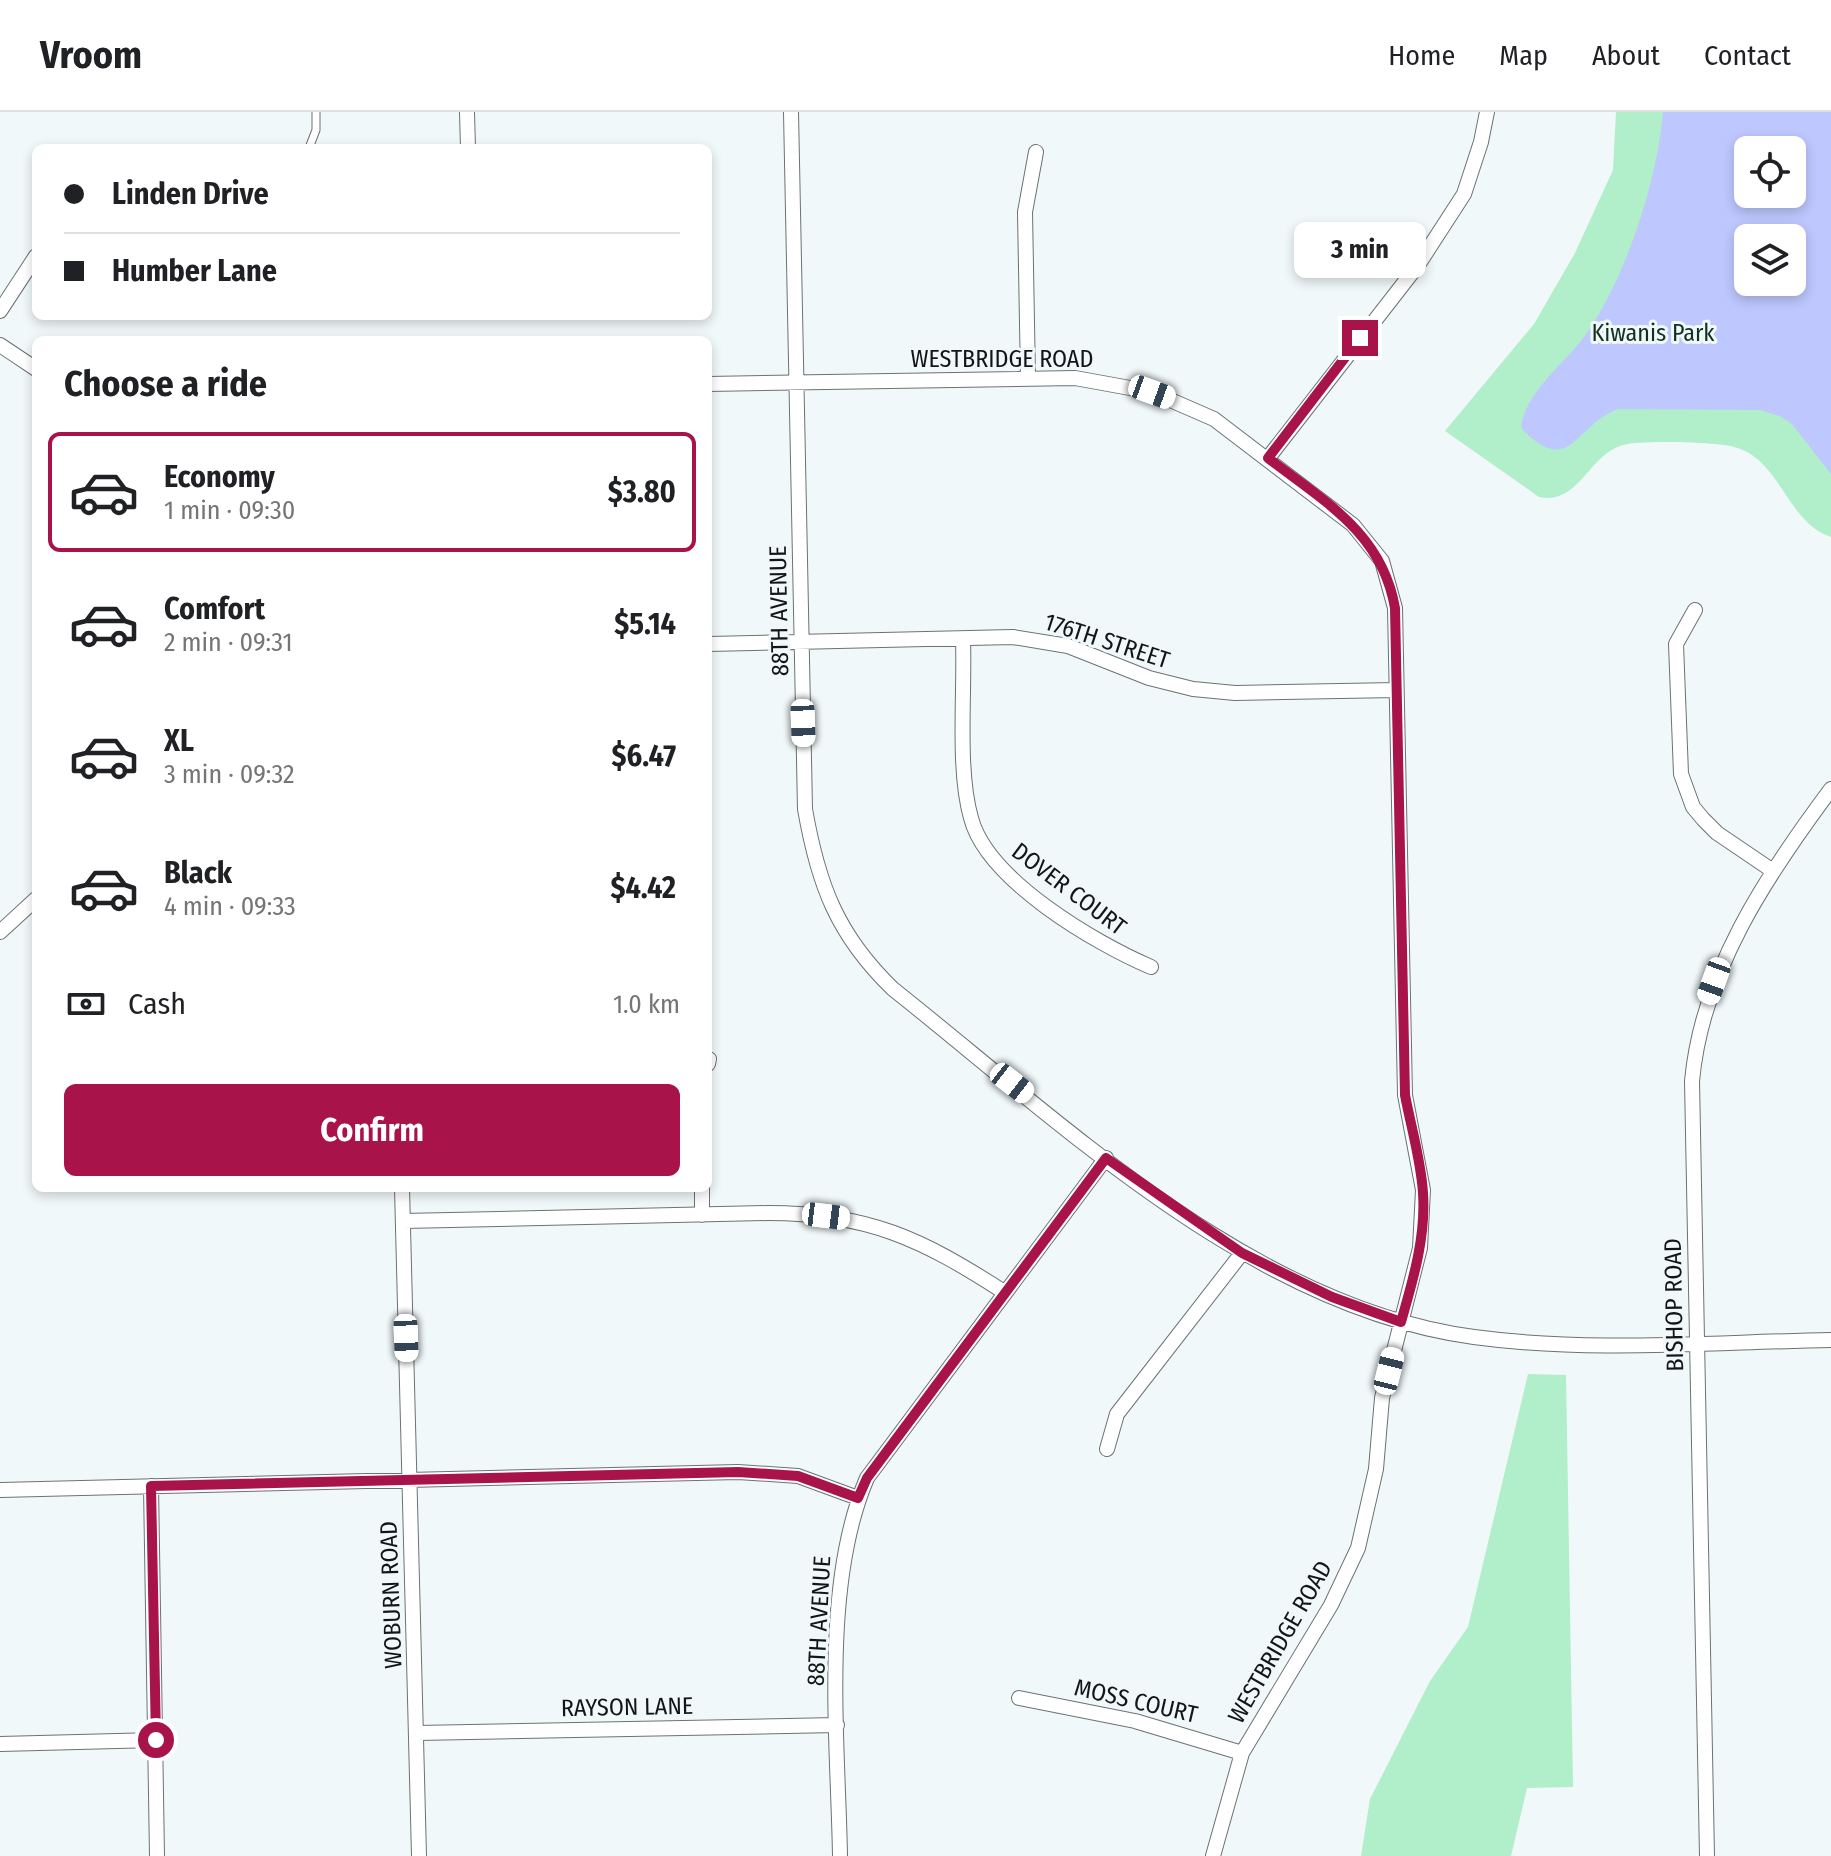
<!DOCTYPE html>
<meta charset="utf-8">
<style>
:root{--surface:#fff;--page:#f6f6f6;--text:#202124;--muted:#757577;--line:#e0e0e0;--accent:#a8144a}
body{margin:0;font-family:"Fira Sans Condensed",sans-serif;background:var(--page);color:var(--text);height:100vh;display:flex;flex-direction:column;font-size:30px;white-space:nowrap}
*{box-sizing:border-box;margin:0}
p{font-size:26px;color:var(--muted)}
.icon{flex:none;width:44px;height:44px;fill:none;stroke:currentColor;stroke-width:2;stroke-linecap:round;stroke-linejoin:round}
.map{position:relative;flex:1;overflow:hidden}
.drawer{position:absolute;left:32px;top:224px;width:680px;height:856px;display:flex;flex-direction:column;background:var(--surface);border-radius:12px;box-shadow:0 4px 12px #0003}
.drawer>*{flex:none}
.top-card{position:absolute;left:32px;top:32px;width:680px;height:176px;border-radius:12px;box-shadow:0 4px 12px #0003;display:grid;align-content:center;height:176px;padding:0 32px;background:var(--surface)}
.controls{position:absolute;left:1734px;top:24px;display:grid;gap:16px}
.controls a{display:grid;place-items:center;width:72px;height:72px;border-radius:12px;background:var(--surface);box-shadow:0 4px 12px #0003;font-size:40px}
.end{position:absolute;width:36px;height:36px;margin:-18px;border:10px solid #a8144a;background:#fff;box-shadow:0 0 0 4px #fff}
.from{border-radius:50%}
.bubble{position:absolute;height:56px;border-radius:12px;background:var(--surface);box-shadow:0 4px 12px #0003;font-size:26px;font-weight:700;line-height:56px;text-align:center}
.car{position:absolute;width:24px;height:48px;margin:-24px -12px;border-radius:10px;box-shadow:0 0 6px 2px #0007;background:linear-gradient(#fff 24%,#345 0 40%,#fff 0 76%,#345 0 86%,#fff 0)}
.top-card b{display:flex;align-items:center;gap:28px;height:76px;font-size:30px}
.top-card b+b{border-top:2px solid var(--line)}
.top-card i{width:20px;height:20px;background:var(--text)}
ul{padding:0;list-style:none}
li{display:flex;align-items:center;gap:24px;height:120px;margin:0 16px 12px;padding:0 16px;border:4px solid transparent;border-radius:12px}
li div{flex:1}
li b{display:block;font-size:30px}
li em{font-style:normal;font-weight:700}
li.on{border-color:var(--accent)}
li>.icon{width:72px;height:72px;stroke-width:1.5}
h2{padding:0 32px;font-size:36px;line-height:96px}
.pay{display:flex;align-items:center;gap:20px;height:88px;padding:0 32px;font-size:30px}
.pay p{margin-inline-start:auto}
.primary-button{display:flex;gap:16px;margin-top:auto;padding:16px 32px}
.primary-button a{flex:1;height:92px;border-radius:12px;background:var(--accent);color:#fff;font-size:32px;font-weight:700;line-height:92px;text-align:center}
header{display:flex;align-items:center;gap:48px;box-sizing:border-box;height:112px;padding:0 40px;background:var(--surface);border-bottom:2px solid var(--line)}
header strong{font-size:38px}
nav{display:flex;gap:44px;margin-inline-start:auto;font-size:28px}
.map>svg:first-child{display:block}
.green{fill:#b1eeca;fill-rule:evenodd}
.water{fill:#bec7fe;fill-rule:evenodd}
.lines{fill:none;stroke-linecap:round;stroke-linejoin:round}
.service-casing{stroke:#6c7274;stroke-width:9}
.minor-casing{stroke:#6c7274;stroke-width:16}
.service{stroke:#fff;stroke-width:7}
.minor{stroke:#fff;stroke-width:14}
.route{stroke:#a8144a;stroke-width:10}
.labels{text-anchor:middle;stroke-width:6;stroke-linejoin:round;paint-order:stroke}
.park-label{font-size:24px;fill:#113221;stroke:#f1f8fa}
.street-label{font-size:24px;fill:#131616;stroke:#f1f8fa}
</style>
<header>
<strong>Vroom</strong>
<nav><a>Home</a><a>Map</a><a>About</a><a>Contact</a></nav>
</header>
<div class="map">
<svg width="1831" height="1744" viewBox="0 0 1831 1744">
<rect width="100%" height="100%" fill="#f1f8fa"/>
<path class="green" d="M 1616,0 L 1831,0 L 1831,425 C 1787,411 1780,346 1734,335 C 1715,330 1642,328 1623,333 C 1589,342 1578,394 1539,385 L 1445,319 L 1534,212 L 1575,141 L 1613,58 ZM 1748,38 L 1792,38 L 1792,82 L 1748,82 ZM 1748,126 L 1792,126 L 1792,170 L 1748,170 Z
M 1528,1262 L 1566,1263 L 1573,1675 L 1527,1676 L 1511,1744 L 1361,1744 L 1370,1687 L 1430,1569 L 1468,1515 Z"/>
<path class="water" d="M 1663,0 L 1831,0 L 1831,362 L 1792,312 L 1780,304 L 1760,298 L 1618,297 C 1574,313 1571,367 1521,316 C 1525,279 1567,250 1587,221 C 1627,162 1657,70 1663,0 ZM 1748,38 L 1792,38 L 1792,82 L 1748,82 ZM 1748,126 L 1792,126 L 1792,170 L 1748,170 Z"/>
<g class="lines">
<defs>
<path id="service" d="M 309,36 L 316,18 L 316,0"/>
<path id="minor" d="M 467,0 L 468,36
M 791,0 L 805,697 C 818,772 837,823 893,877 C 1061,1010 1253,1196 1474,1225 C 1592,1241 1712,1230 1831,1228
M 0,199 L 36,144
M 0,233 L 36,257
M 1028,266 L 1025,100 L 1036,40
M 708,272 L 1075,266 L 1152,280 L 1214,307 L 1353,413 L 1382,449 L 1395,496 L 1405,983 L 1423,1078 L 1420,1136 L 1382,1286 L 1376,1357 L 1358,1436 L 1331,1493 L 1242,1641 L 1213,1744
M 1268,346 L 1418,153 L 1464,82 L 1481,30 L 1487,0
M 1695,498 L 1676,532 L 1681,662 L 1693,695 L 1703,707 L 1717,721 L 1773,759
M 963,528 C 965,581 957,657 971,706 C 987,768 1095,831 1151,855
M 708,532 L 1013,525 L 1068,534 L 1149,566 L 1193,577 L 1235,581 L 1396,578
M 0,820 L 36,787
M 708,952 L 709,947
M 402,1076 L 419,1744
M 702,1076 L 702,1103
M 403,1109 L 768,1101 C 868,1101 922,1127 1004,1180
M 1107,1337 L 1117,1302 L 1242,1141
M 151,1374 L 157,1744
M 0,1378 L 738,1360 L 798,1364 L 858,1386
M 1019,1586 L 1135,1609 L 1242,1641
M 417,1621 L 837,1613
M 0,1632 L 156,1628
M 840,1744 C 838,1627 821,1474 867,1366 L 1106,1046
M 1707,1744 L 1692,969 C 1702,860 1766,764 1831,677"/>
</defs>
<use href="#service" class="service-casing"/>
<use href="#minor" class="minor-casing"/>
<use href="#service" class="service"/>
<use href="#minor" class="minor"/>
</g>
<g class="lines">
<path class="route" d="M 156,1628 L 151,1374 L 738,1360 L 798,1364 L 858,1386 L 867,1366 L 1106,1046 L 1242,1141 L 1332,1185 L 1401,1210 C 1413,1168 1426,1125 1423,1081 C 1421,1048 1411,1015 1405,983 L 1395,496 C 1382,421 1325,390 1268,346 L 1360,226"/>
</g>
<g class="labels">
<g class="park-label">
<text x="1653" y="229">Kiwanis Park</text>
</g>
<g class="street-label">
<text x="1002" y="255">WESTBRIDGE ROAD</text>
<text transform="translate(779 499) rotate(-91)" y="8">88TH AVENUE</text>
<text transform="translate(1107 529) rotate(18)" y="8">176TH STREET</text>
<text transform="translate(1069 777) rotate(37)" y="8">DOVER COURT</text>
<text transform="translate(1674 1193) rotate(-91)" y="8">BISHOP ROAD</text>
<text transform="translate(391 1483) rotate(-92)" y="8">WOBURN ROAD</text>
<text transform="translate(819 1509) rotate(-87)" y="8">88TH AVENUE</text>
<text transform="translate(1280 1530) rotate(-60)" y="8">WESTBRIDGE ROAD</text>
<text transform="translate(1136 1589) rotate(13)" y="8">MOSS COURT</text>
<text transform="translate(627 1595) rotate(-1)" y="8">RAYSON LANE</text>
</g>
</g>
</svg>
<div class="controls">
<a><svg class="icon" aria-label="locate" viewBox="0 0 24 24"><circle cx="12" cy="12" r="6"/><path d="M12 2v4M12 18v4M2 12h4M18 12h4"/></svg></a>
<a><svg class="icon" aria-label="layers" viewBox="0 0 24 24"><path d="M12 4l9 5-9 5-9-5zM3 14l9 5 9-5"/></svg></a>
</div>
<i class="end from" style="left:156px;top:1628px"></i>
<i class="end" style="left:1360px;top:226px"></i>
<div class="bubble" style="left:1294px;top:110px;width:132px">3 min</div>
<i class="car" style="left:1152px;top:280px;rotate:110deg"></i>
<i class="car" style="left:803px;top:611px;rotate:178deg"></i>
<i class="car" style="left:1714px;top:869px;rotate:200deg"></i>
<i class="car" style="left:1012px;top:971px;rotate:128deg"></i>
<i class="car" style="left:826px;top:1104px;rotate:97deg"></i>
<i class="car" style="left:406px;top:1226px;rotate:178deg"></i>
<i class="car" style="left:1389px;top:1259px;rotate:14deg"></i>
<div class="top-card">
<b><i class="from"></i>Linden Drive</b>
<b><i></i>Humber Lane</b>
</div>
<section class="drawer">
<h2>Choose a ride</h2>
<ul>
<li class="on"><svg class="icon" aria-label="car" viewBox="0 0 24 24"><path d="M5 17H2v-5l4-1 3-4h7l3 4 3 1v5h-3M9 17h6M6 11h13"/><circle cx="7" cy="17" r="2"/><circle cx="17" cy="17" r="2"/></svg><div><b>Economy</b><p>1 min · 09:30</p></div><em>$3.80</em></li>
<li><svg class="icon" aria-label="car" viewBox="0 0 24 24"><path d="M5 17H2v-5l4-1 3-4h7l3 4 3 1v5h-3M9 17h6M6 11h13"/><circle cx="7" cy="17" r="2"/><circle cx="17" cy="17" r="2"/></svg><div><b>Comfort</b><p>2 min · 09:31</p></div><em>$5.14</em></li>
<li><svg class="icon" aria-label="car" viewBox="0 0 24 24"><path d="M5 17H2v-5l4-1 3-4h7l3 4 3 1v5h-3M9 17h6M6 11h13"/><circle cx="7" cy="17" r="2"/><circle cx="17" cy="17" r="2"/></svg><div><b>XL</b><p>3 min · 09:32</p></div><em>$6.47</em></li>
<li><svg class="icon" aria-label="car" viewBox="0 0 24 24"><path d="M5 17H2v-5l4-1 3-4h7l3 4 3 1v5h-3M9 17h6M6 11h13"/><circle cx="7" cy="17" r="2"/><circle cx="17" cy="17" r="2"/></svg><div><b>Black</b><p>4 min · 09:33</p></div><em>$4.42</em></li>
</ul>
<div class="pay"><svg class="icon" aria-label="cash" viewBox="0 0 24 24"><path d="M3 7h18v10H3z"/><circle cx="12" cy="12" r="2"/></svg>Cash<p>1.0 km</p></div>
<div class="primary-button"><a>Confirm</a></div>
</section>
</div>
